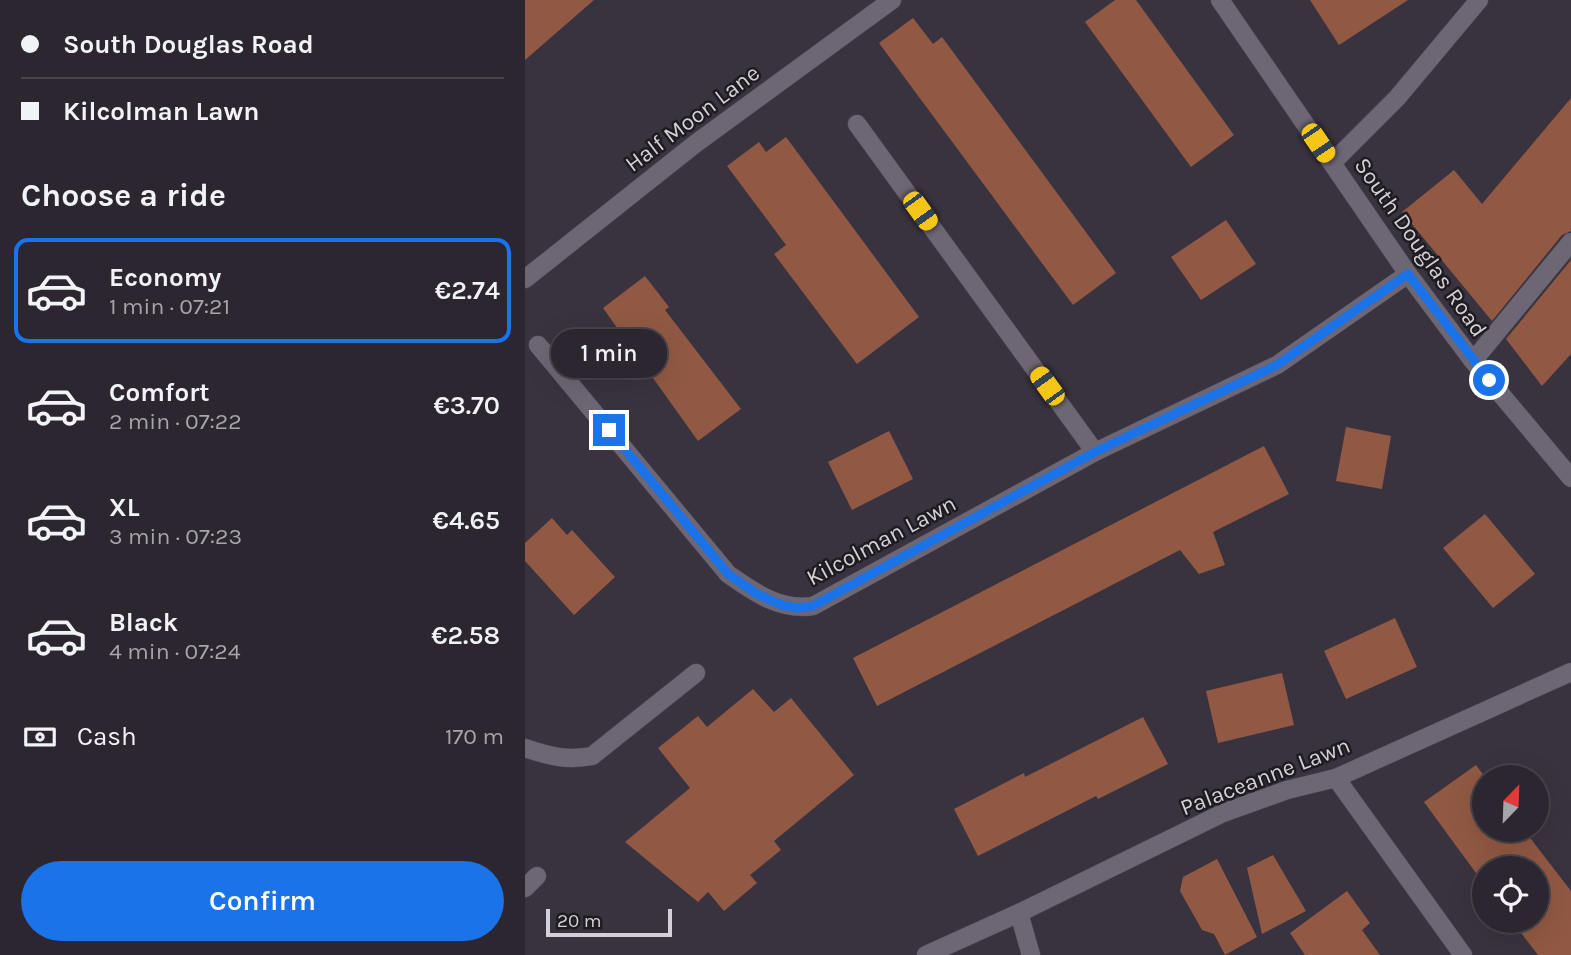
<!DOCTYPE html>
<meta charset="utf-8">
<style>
:root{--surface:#2b262f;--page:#37323b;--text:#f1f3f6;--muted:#a6a5aa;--line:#47434b;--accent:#1a73e8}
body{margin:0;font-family:Karla,sans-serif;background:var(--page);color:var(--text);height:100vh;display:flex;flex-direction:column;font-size:26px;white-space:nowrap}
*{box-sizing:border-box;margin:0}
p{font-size:23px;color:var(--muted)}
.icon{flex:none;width:38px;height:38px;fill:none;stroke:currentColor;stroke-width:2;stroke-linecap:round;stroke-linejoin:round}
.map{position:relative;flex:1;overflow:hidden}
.drawer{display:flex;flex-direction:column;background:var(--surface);width:525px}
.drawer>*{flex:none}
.top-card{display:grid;align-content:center;height:154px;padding:0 21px;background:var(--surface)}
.needle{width:46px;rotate:23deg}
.buttons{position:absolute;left:947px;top:765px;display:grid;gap:14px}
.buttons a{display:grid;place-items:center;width:77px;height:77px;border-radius:50%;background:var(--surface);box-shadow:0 7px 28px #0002,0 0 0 2px var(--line);font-size:35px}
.scale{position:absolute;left:21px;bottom:18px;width:126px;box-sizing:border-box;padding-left:7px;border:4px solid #d4d0d8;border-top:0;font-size:19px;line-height:24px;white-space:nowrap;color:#d4d0d8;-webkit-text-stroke:5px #1e1c21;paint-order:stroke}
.end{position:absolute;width:32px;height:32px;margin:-16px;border:9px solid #1a73e8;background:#fff;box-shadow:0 0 0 4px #fff}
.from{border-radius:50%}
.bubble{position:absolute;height:49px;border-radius:24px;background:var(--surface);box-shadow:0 7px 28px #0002,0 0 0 2px var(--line);font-size:23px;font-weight:600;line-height:49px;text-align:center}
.car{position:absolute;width:21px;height:42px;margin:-21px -10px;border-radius:9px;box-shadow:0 0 5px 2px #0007;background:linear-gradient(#f5c518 24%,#345 0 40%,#f5c518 0 76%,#345 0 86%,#f5c518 0)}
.top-card b{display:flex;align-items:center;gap:24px;height:66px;font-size:26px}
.top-card b+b{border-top:2px solid var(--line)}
.top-card i{width:18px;height:18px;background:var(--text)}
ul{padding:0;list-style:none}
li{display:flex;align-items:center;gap:21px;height:105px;margin:0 14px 10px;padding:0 7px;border:4px solid transparent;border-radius:14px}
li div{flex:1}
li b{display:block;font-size:26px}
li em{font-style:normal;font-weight:600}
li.current{border-color:var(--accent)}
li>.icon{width:63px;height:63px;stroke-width:1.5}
h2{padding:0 21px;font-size:32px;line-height:84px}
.pay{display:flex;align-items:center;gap:18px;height:77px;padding:0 21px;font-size:26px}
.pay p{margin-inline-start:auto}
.primary-button{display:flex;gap:14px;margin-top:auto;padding:14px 21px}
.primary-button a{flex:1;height:80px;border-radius:42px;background:var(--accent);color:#fff;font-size:28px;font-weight:600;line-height:80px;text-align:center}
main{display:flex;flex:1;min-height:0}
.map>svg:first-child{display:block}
.building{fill:#915943}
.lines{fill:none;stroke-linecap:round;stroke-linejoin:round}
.lane-casing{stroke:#56515b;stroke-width:19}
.street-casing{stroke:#56515b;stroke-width:19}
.secondary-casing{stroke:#56515b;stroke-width:19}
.lane{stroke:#6d6674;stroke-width:18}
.street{stroke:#6d6674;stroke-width:18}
.secondary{stroke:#6d6674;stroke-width:18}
.route{stroke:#1a73e8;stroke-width:9}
.labels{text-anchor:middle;stroke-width:5;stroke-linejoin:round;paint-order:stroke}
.street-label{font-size:23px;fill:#d4d0d8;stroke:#1e1c21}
</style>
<main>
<section class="drawer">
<div class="top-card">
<b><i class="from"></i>South Douglas Road</b>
<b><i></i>Kilcolman Lawn</b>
</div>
<h2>Choose a ride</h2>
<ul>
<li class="current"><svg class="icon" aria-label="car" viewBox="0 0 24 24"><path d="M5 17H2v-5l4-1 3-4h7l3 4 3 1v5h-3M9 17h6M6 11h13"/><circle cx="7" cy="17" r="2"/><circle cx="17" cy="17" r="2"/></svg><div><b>Economy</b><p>1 min · 07:21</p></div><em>€2.74</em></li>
<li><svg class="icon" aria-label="car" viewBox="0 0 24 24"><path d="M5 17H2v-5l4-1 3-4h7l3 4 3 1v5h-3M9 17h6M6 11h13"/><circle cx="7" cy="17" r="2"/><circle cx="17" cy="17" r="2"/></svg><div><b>Comfort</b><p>2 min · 07:22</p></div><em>€3.70</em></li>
<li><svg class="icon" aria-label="car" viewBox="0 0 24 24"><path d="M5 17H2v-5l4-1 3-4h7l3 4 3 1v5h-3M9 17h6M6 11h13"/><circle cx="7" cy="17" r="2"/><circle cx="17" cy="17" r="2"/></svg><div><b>XL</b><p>3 min · 07:23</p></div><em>€4.65</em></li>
<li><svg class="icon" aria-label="car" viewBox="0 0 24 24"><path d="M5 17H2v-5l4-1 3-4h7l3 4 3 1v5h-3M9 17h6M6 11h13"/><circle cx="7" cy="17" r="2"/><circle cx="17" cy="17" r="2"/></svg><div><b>Black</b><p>4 min · 07:24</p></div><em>€2.58</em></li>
</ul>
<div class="pay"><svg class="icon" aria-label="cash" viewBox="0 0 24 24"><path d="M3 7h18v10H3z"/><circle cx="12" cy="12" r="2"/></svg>Cash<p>170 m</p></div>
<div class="primary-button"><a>Confirm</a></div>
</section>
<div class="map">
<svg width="1046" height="955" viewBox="0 0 1046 955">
<rect width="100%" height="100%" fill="#39333f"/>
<path class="building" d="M 0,0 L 69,0 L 0,60 Z
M 590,0 L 611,0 L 709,135 L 666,167 L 560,22 Z
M 785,0 L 883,0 L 814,45 Z
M 388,18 L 408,44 L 417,37 L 591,273 L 548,305 L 354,43 Z
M 1046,98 L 1046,231 L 1037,235 L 967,321 L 877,212 L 929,170 L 957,204 Z
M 261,137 L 394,317 L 332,364 L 249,254 L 261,245 L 202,166 L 234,142 L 241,152 Z
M 701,220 L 731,264 L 676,300 L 646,257 Z
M 1046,260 L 1046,354 L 1017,386 L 981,339 Z
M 120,276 L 144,307 L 140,310 L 216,409 L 173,441 L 78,308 Z
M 821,427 L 866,436 L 857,489 L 811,481 Z
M 364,431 L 388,479 L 327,510 L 303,462 Z
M 739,446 L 764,494 L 688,532 L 700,565 L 674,574 L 655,550 L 352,706 L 328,658 Z
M 960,514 L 1010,574 L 968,608 L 918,548 Z
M 27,518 L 42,535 L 47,530 L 90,577 L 49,615 L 0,561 L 0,543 Z
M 870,618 L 892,667 L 821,699 L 799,651 Z
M 757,673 L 769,725 L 693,743 L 681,691 Z
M 228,689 L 249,712 L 266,698 L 329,775 L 249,841 L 256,850 L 225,875 L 232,883 L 199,911 L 183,892 L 173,902 L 100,842 L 165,788 L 133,748 L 173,716 L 182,727 Z
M 618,717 L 643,764 L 573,799 L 571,796 L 453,856 L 429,809 L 499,773 L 500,777 Z
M 951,765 L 960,777 L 959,830 L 999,830 L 1046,891 L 1046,955 L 1013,955 L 986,920 L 1012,920 L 1012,868 L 959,868 L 959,884 L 899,802 Z
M 748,855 L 781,911 L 737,934 L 722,868 Z
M 692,859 L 732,937 L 700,955 L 689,934 L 677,930 L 655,891 L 658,877 Z
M 822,891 L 845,923 L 837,930 L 855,955 L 780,955 L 765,933 Z"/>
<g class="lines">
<defs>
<path id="lane" d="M 807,163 L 872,98 L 954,0
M 0,748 C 24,756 42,761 67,756 L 171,673
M 0,888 L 12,876
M 401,955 L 494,913"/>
<path id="street" d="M 332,124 L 570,452
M 0,279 L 170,144 L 367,0
M 13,345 L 203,574 C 229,592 254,611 288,606 L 570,452 L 752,365 L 883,274
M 948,361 L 1046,242
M 811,778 L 938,955
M 506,955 L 494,913 L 698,813 L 762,790 L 811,778 L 1046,672"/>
<path id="secondary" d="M 695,0 L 883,274 L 948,361 L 1046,478"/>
</defs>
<use href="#lane" class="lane-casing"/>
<use href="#street" class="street-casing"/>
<use href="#secondary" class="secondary-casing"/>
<use href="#lane" class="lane"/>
<use href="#street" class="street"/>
<use href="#secondary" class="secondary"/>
</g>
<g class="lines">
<path class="route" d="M 84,430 L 203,574 L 232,594 L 254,604 L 272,608 L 288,606 L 570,452 L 752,365 L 883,274 L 964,380"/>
</g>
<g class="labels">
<g class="street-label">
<text transform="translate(167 118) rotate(-37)" y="8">Half Moon Lane</text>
<text transform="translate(896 247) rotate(55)" y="8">South Douglas Road</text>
<text transform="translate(356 540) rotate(-28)" y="8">Kilcolman Lawn</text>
<text transform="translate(740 776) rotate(-21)" y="8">Palaceanne Lawn</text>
</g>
</g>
</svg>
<div class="buttons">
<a><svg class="needle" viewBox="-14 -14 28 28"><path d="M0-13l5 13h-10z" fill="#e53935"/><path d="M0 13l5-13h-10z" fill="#a6a5aa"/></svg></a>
<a><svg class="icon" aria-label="locate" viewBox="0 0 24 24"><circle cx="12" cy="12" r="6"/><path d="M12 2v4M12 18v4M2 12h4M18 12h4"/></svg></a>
</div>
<div class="scale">20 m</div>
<i class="end from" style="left:964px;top:380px"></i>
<i class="end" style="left:84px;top:430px"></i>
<div class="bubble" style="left:26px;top:329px;width:116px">1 min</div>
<i class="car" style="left:793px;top:143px;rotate:146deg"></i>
<i class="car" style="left:395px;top:211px;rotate:144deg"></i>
<i class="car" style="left:522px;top:386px;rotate:324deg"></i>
</div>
</main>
